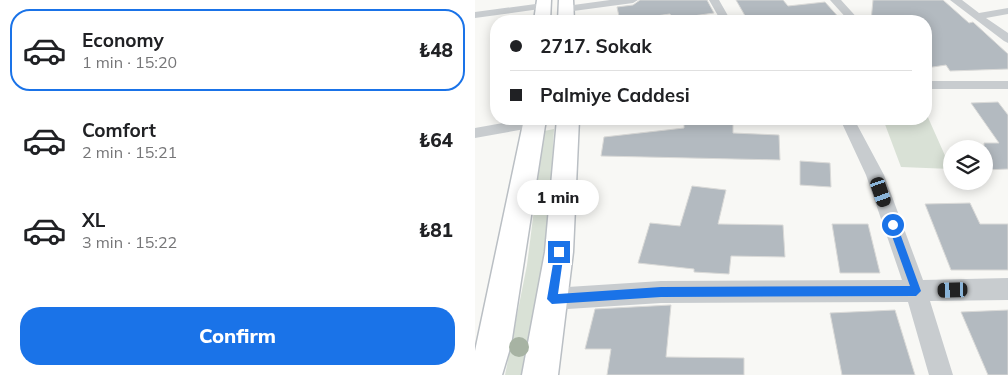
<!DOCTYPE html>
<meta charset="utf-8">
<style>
:root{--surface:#fff;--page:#f2f2f2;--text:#202124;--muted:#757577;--line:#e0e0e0;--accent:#1a73e8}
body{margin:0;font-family:Mulish,sans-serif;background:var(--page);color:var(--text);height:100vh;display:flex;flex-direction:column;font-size:19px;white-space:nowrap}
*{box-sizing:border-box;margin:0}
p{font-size:16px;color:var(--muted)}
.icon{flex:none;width:28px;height:28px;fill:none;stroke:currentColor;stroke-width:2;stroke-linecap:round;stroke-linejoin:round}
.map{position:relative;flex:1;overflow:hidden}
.details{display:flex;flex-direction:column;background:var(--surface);width:475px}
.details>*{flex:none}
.banner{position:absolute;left:15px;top:15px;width:442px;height:110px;border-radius:20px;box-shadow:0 2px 12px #0003;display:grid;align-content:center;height:110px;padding:0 20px;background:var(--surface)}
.buttons{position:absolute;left:468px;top:140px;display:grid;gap:10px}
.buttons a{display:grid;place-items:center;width:50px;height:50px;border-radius:50%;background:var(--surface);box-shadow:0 2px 12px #0003;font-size:25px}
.end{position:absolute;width:22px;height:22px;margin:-11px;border:6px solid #1a73e8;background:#fff;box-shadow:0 0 0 2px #fff}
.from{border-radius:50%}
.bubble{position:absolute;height:35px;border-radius:18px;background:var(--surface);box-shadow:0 2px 12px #0003;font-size:16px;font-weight:800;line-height:35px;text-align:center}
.car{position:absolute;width:15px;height:30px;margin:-15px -8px;border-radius:6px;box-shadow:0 0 4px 1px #0007;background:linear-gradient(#222 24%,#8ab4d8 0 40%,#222 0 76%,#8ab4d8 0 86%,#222 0)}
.banner b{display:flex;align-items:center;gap:18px;height:48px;font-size:19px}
.banner b+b{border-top:1px solid var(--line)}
.banner i{width:12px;height:12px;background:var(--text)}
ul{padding:9px 0 0;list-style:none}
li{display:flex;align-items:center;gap:15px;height:82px;margin:0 10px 8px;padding:0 10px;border:2px solid transparent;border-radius:20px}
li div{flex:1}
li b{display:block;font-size:19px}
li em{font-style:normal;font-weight:800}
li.selected{border-color:var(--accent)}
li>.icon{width:45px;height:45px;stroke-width:1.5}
.cta{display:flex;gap:10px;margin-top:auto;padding:10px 20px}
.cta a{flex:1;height:58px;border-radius:20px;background:var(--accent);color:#fff;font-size:20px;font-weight:800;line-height:58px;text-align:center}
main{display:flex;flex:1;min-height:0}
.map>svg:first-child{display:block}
.green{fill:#d9e1d6}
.building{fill:#b3bac0;stroke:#dadad8}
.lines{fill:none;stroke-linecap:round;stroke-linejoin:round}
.secondary-casing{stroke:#babfc4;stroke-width:3}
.street{fill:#c8cccf;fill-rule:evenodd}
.secondary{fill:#fff;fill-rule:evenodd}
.tree{fill:#a7b3a3}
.route{fill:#1a73e8}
</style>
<main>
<section class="details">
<ul>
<li class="selected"><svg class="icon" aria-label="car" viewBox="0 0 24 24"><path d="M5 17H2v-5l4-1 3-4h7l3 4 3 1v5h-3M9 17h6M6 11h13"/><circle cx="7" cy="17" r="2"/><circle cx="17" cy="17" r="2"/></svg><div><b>Economy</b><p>1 min · 15:20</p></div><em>₺48</em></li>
<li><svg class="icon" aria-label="car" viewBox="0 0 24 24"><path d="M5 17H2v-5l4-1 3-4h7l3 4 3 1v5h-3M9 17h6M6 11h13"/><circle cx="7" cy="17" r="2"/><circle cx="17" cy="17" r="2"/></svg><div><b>Comfort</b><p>2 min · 15:21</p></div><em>₺64</em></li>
<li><svg class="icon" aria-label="car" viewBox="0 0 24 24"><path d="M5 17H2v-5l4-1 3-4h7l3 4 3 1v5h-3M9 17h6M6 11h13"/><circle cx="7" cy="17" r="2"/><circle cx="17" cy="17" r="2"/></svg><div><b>XL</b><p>3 min · 15:22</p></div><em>₺81</em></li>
</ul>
<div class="cta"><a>Confirm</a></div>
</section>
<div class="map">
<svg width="533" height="375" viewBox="0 0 533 375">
<rect width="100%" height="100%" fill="#f8f8f5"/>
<path class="green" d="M 451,113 L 476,169 L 426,167 L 408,119 L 451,119 Z
M 79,129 L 74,228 L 48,375 L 30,375 L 52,265 L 69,131 Z"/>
<path class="building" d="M 165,0 L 232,0 L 239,13 L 197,19 L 195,14 L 145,21 L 142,7 L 158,5 Z
M 261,0 L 308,0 L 313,6 L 350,2 L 367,21 L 273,21 Z
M 398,0 L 468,0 L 494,23 L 498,22 L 533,54 L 533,69 L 475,71 L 471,65 L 451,68 L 451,21 L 396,21 Z
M 523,102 L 533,115 L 533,169 L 509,170 L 509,143 L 524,143 L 496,103 Z
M 209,124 L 258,124 L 258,133 L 304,135 L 305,160 L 126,156 L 129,137 L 209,128 Z
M 325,161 L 355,163 L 356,187 L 325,185 Z
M 217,186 L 251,190 L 243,224 L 308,225 L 310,257 L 256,256 L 254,274 L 219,272 L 219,269 L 163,263 L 175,223 L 205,226 Z
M 495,203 L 505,224 L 533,224 L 533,270 L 476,270 L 450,204 Z
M 357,224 L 393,224 L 405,273 L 365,273 Z
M 196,305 L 191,357 L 269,358 L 269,375 L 132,375 L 136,349 L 110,349 L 120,309 Z
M 420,310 L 440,375 L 367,375 L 355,313 Z
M 533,310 L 533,375 L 513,375 L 486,312 Z"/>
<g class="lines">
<defs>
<path id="secondary" d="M 62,0 L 76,0 L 75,21 L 59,21 Z
M 84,0 L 98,0 L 99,21 L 83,21 Z
M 49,119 L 71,119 L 36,345 L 27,375 L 0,375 L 0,351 Z
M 82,119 L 104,119 L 98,252 L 83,375 L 47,375 L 70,252 Z"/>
</defs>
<use href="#secondary" class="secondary-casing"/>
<path class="street" d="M 135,0 L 163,0 L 158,3 L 91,12 L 86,9 L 91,6 Z
M 234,0 L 244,0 L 256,21 L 246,21 Z
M 355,0 L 366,0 L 385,21 L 374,21 Z
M 475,0 L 487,0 L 504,13 L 533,8 L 533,14 L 511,18 L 533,33 L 533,43 L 529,41 Z
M 68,3 L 72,4 L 73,6 L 72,8 L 0,18 L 0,12 Z
M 451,81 L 533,81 L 533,89 L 451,89 Z
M 50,119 L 85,119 L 83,123 L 78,124 L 0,138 L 0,128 Z
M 365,119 L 379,119 L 409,175 L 448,280 L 533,278 L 533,300 L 455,301 L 478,375 L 454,375 L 433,302 L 186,303 L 77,310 L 69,307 L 66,299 L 69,291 L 77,288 L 186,281 L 427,280 L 391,175 Z"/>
<use href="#secondary" class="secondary"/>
</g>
<g class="tree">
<circle cx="69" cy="191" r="8"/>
<circle cx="44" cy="347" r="10"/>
</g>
<path class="route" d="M 418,221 L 422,225 L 446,291 L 441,296 L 186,297 L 77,304 L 72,299 L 80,252 L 84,248 L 89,252 L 83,294 L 186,287 L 435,286 L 413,225 Z"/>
</svg>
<div class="buttons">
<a><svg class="icon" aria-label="layers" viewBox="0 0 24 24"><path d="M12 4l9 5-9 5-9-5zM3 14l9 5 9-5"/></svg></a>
</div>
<i class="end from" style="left:418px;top:225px"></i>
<i class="end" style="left:84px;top:252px"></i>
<div class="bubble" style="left:42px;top:180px;width:82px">1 min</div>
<i class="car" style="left:406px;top:192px;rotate:161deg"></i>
<i class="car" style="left:478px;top:290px;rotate:268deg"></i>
<div class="banner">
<b><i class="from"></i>2717. Sokak</b>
<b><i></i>Palmiye Caddesi</b>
</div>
</div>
</main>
